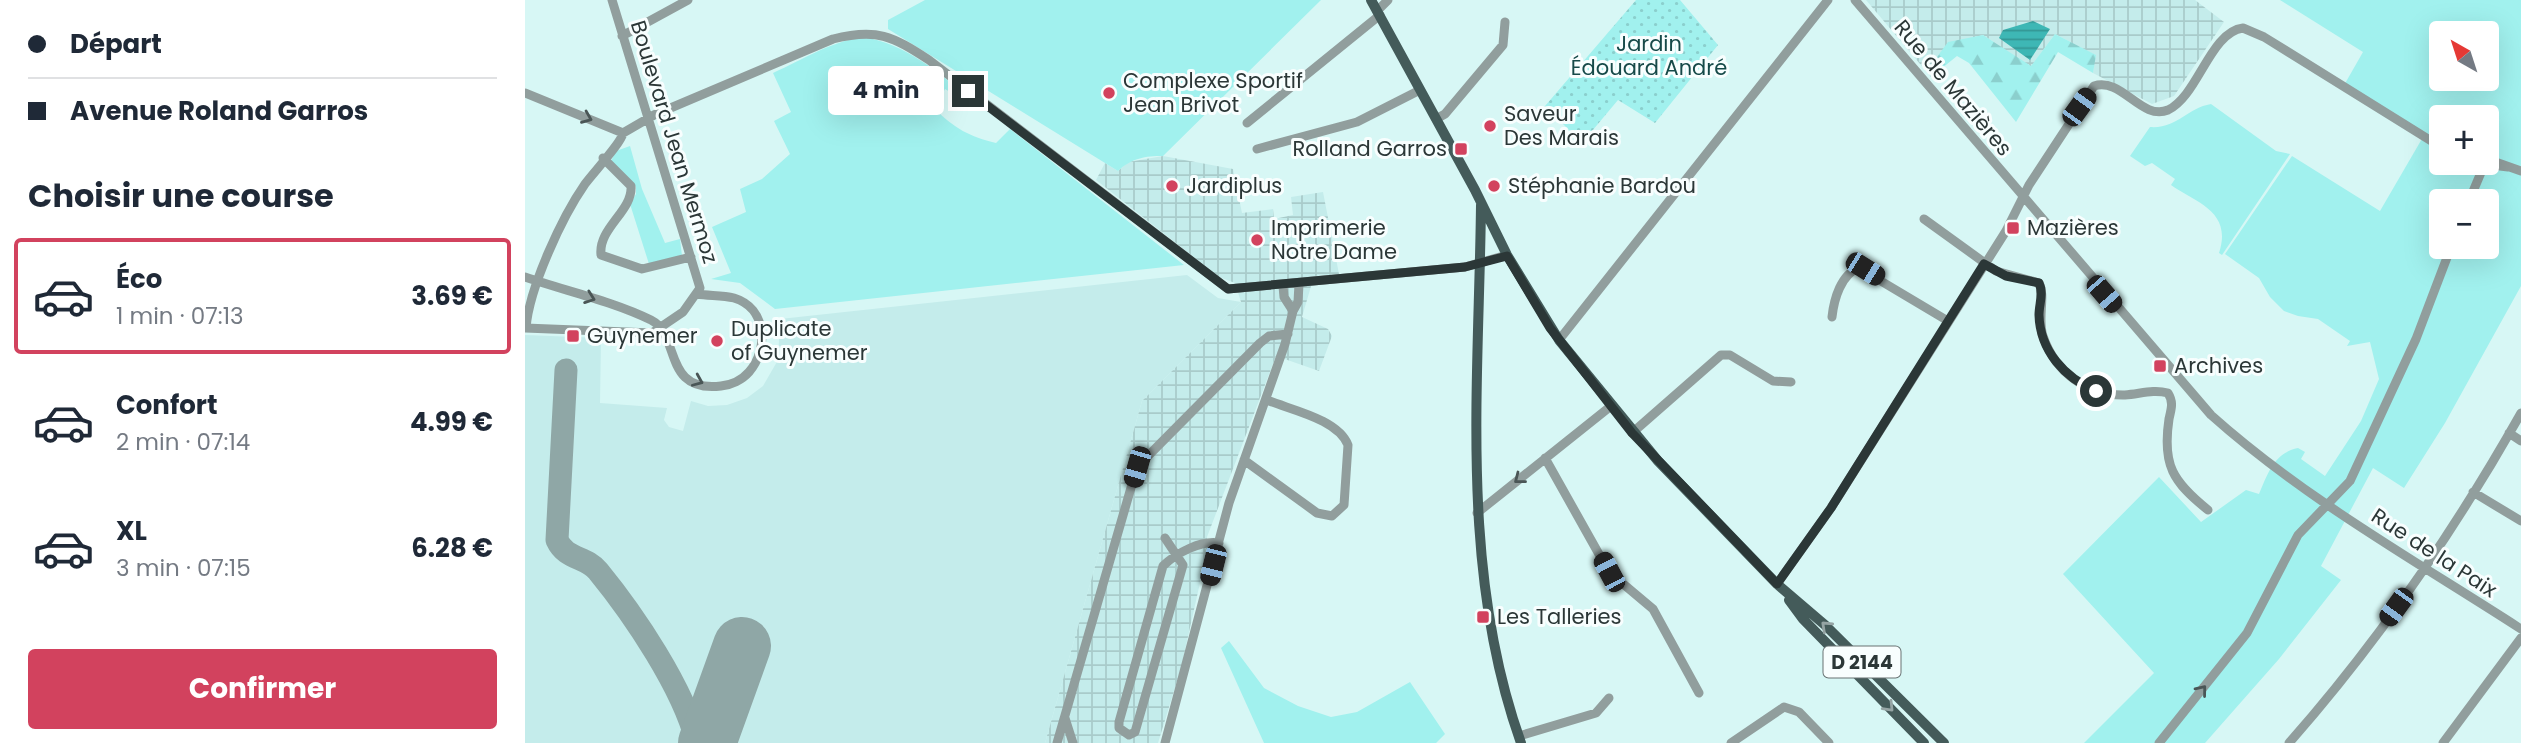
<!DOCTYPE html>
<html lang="fr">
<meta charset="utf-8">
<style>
:root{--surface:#fff;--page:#f6f6f7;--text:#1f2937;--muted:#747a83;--line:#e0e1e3;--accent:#d2425e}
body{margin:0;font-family:Poppins,sans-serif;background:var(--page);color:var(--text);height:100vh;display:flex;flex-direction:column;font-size:26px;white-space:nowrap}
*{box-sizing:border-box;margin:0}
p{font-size:23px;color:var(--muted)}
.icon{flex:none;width:38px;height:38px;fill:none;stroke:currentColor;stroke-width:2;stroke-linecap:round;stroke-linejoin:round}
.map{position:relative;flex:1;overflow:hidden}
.details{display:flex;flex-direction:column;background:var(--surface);width:525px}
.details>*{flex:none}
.banner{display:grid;align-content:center;height:154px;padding:0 28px;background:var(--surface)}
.needle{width:46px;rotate:321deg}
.controls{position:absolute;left:1904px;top:21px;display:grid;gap:14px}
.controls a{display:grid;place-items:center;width:70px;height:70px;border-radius:7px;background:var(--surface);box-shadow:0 7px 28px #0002;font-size:35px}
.end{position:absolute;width:32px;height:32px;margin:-16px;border:9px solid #2b3737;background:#fff;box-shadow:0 0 0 4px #fff}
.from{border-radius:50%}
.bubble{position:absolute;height:49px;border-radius:7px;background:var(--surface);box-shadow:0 7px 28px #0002;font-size:23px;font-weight:700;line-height:49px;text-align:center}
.car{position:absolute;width:21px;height:42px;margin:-21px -10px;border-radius:9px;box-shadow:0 0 5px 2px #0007;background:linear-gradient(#222 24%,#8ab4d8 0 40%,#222 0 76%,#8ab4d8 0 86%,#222 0)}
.banner b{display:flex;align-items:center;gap:24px;height:66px;font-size:26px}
.banner b+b{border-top:2px solid var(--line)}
.banner i{width:18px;height:18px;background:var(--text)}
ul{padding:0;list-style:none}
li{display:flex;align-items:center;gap:21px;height:116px;margin:0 14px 10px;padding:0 14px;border:4px solid transparent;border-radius:7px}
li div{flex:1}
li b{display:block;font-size:26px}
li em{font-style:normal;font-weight:700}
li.current{border-color:var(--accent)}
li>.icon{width:63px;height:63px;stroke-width:1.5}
h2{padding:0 28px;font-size:32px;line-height:84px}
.action{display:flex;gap:14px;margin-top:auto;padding:14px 28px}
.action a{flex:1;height:80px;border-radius:7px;background:var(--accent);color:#fff;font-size:28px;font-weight:700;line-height:80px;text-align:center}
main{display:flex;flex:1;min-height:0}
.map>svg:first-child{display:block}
.built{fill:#c4eceb}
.industrial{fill:url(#industrial-grid)}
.grass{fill:#a1f1ee;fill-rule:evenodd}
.forest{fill:url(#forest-firs)}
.park{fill:url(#park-dots)}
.water{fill:url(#water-rules)}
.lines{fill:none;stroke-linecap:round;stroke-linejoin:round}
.taxiway{stroke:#8fa7a6;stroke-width:23}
.runway{stroke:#8fa7a6;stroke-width:58}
.minor{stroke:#919e9d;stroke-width:9}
.major{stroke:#445b5a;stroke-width:10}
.oneway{stroke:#4a5656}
.oneway2{stroke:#95a4a4}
.route{stroke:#2b3737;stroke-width:9}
.poi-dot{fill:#d2425e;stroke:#f8fefe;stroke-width:2.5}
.labels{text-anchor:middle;stroke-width:6;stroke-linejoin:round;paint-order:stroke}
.shield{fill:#f8fefe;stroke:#687373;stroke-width:2}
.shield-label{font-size:19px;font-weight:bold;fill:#2b3737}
.park-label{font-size:21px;fill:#164a49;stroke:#f8fefe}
.poi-label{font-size:21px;fill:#2b3737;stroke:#f8fefe;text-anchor:start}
.street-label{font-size:21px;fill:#2b3737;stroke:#f8fefe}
</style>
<main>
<section class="details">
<div class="banner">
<b><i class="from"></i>Départ</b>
<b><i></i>Avenue Roland Garros</b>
</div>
<h2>Choisir une course</h2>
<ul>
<li class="current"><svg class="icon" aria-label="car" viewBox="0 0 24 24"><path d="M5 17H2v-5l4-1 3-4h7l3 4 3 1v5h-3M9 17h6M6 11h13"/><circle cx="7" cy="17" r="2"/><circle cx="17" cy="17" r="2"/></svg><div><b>Éco</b><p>1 min · 07:13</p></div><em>3.69 €</em></li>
<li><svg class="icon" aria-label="car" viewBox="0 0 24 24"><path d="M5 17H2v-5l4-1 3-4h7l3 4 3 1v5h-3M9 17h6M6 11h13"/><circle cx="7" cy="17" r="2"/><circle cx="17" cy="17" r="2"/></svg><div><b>Confort</b><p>2 min · 07:14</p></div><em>4.99 €</em></li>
<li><svg class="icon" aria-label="car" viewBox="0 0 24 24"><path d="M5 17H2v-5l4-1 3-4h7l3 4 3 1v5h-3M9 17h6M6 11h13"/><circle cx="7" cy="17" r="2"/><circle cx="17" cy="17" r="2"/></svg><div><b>XL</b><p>3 min · 07:15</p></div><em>6.28 €</em></li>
</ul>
<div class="action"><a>Confirmer</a></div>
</section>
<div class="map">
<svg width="1996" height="743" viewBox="0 0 1996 743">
<defs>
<pattern id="industrial-grid" width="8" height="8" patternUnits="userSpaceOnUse" patternTransform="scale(1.75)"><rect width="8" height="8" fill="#c4eceb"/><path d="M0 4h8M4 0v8" fill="none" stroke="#a9cbca"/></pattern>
<pattern id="forest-firs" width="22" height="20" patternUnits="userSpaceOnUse" patternTransform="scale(1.75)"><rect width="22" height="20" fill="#a1f1ee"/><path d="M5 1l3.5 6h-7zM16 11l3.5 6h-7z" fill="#8bcfcd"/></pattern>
<pattern id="park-dots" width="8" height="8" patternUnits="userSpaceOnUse" patternTransform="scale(1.75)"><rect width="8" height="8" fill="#a1f1ee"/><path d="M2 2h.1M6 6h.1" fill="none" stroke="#8bcfcd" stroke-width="1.8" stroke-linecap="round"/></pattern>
<pattern id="water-rules" width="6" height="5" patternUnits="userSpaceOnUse" patternTransform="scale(1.75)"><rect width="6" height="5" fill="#3eb7b5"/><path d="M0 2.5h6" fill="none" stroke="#349694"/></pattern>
</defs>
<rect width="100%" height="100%" fill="#d7f7f5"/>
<path class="built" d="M 662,275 L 693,298 L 716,302 L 617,401 L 520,743 L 0,743 L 0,335 L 76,338 L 75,403 L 142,408 L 139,420 L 144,427 L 158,431 L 166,401 L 183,406 L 202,405 L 222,398 L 238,386 L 253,360 L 255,319 Z"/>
<path class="industrial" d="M 1341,0 L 1670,0 L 1699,22 L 1649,96 L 1627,104 L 1568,73 L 1570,55 L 1530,34 L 1506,67 L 1458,35 L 1443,39 L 1409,61 L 1406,77 Z
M 638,156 L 708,169 L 717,213 L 748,209 L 749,219 L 768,215 L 766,197 L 798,192 L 814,274 L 789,276 L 777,317 L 803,329 L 807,336 L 794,371 L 751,356 L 682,537 L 683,547 L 656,668 L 633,743 L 520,743 L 617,401 L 716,302 L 710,283 L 694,277 L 571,180 L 580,163 L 593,171 L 603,162 Z"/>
<path class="grass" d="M 400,0 L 796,0 L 638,156 C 620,156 607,158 593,171 L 363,29 L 363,20 Z
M 1755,0 L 1996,0 L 1996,286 L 1920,423 L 1879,488 L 1848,468 L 1796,566 L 1816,580 L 1754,659 L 1680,743 L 1559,743 L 1629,673 L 1538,574 L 1634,477 L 1676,522 L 1721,490 L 1734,494 C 1743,473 1749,453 1773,448 L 1780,452 L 1776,459 L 1800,476 L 1836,421 L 1854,379 L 1845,342 L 1822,346 L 1825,341 L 1793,319 L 1773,316 L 1759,311 L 1745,297 L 1734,278 L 1700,254 L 1767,156 L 1855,211 L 1898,137 L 1818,87 L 1838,52 ZM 1916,33 L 1962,33 L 1962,79 L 1916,79 ZM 1916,117 L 1962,117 L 1962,163 L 1916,163 ZM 1916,201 L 1962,201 L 1962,247 L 1916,247 Z
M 337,37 C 383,44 413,73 449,101 L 445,104 L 420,89 L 410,109 C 429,128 445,137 471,143 L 485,129 L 659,265 L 250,309 L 215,283 L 186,279 L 206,273 L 187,227 L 221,212 L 215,189 L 237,179 L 265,154 L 249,121 L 266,112 L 248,73 C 279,59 303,43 337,37 Z
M 1686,104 L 1751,151 L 1765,154 L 1697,255 L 1694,253 C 1708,211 1670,202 1646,185 L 1650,179 L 1627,163 L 1620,166 L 1605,156 L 1625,127 C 1652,129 1662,108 1686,104 Z
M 105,146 L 117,189 L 140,243 L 155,239 L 157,256 L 124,264 L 105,204 L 111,194 L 111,187 L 86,161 L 91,151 Z
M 704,641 L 739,688 L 773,706 L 806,717 L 832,712 L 885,682 L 920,734 L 911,743 L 739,743 L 696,648 Z"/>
<path class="forest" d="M 1530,34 L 1571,55 L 1568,73 L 1533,52 L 1491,122 L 1444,63 L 1432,56 L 1406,77 L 1409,61 L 1423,42 L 1458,35 L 1506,66 Z"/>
<path class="park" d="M 1111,0 L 1155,0 L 1193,45 L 1130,123 L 1093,100 L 1057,143 L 1020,106 Z"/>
<path class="water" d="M 1508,21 L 1525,29 L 1505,60 L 1474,38 L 1478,30 Z"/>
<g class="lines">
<path class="taxiway" d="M 41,370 L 32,540 C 41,560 61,556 73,571 C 109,615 159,689 172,743"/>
<path class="runway" d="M 182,743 L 217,646"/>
<path class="minor" d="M 1330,0 L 1686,415 C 1780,499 1891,561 1996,629
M 852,11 L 863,0
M 97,36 L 163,0
M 0,93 L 98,133 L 129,115 L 308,39 C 352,28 367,36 404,60 L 703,289 L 940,267 L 982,255
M 911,119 L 920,114 L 978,45 L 980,22
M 722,123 L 855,15
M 732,149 L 832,122 L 895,90
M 78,158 L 106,186 C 108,211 73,228 76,255 L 117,269 L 166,257
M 1962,159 L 1996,171
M 1951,163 L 1983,167
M 1944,201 L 1960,163
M 1399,219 L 1471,271 L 1514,283 C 1521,296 1512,319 1518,336 C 1530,372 1562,396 1600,395 C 1615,394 1628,389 1643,393 C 1649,403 1646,409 1644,419 C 1637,465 1648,482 1683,510
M 0,277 C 41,291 87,301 126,320 C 156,335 137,393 196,386 C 206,385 217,380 224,372 C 244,349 242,308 209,298 C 197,295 184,296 172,294
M 758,286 L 759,297 L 768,311
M 1307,317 C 1309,299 1316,274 1334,268 L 1423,321
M 0,328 L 127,333 L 158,312 L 175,288 L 87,0
M 1,328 C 4,288 37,217 60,184 C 68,173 97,142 98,133
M 1034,340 L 1303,0
M 1107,433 L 1196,355 L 1205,355 L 1248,381 L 1266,382
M 1984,433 L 1996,441
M 1020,458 L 1084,572 L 1128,609 L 1174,693
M 719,460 L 792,513 L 807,516 L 819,505 L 823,445 C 813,419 766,410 742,400
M 1948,492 L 1996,521
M 952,513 L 1086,406
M 640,538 L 658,565 L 610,732 L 604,735 L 594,728 L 594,722 L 638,566 C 651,553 676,540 694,543
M 1252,584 L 1306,508 L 1481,231 L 1504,185 L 1569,86 C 1597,77 1616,121 1643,110 C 1673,96 1685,32 1718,28 L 1739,37 L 1916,147
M 540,718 L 548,743
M 994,736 L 1071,713 L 1084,698
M 532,743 L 612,467 L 735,343 L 744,336 L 763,334
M 640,743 L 704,503 L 760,344 L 768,311 L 773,302 L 774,284
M 1206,743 L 1259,707 L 1274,712 L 1304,743
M 1634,743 L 1722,633 L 1773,535 L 1825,481 L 1891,339 L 1926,247
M 1764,743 C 1853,642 1930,530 1996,413
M 1918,743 L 1996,638"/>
<path class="major" d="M 846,0 L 950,190 L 982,255 L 1034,340 L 1133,461 L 1252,584 L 1300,625 L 1419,743
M 956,205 C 954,385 934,570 996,743
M 1264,600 L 1278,619 L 1399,743"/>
</g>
<defs><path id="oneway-chevron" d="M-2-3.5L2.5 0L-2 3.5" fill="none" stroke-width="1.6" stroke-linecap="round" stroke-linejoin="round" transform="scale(1.75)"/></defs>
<g class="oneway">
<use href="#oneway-chevron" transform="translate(62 118) rotate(22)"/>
<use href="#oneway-chevron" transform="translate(65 298) rotate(20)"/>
<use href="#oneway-chevron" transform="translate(173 381) rotate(23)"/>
<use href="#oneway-chevron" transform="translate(994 479) rotate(142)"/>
<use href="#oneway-chevron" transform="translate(1677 690) rotate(-51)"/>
</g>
<g class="oneway2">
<use href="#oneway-chevron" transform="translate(1301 626) rotate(-137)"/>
<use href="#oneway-chevron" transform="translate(1364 707) rotate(46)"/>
</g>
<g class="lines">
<path class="route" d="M 443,91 L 703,289 L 940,267 L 982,256 L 1025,328 L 1107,433 L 1252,584 L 1306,508 L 1459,264 L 1481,276 L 1514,283 C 1519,293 1514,304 1514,315 C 1515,351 1540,378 1571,391"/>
</g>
<g class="poi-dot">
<circle cx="584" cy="93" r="7"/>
<circle cx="965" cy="126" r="7"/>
<rect x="929" y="142" width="14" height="14" rx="3.5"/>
<circle cx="647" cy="186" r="7"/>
<circle cx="969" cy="186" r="7"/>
<rect x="1481" y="221" width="14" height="14" rx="3.5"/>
<circle cx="732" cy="240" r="7"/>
<rect x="41" y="329" width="14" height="14" rx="3.5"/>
<circle cx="192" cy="341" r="7"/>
<rect x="1628" y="359" width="14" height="14" rx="3.5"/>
<rect x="951" y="610" width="14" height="14" rx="3.5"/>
</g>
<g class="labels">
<rect class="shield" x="1298.5" y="646.5" width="77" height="31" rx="5"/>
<g class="shield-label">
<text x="1337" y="669">D 2144</text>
</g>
<g class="park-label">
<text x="1124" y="51">Jardin<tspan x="1124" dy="24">Édouard André</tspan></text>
</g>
<g class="poi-label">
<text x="598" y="88">Complexe Sportif<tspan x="598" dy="24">Jean Brivot</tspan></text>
<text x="979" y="121">Saveur<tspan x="979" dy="24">Des Marais</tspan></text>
<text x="922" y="156" text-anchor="end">Rolland Garros</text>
<text x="661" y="193">Jardiplus</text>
<text x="983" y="193">Stéphanie Bardou</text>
<text x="746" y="235">Imprimerie<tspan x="746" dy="24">Notre Dame</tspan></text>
<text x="1502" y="235">Mazières</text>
<text x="206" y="336">Duplicate<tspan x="206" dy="24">of Guynemer</tspan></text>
<text x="62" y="343">Guynemer</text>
<text x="1649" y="373">Archives</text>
<text x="972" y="624">Les Talleries</text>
</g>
<g class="street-label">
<text transform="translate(1428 88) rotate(50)" y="7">Rue de Mazières</text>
<text transform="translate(149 142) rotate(73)" y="7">Boulevard Jean Mermoz</text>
<text transform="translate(1909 553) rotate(33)" y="7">Rue de la Paix</text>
</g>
</g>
</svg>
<div class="controls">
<a><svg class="needle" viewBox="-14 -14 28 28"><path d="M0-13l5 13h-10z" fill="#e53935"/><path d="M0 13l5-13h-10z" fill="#747a83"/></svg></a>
<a>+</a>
<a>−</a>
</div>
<i class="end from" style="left:1571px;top:391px"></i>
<i class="end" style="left:443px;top:91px"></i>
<div class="bubble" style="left:303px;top:66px;width:116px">4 min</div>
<i class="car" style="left:1554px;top:107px;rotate:36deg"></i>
<i class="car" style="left:1340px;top:269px;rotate:122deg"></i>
<i class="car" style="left:1579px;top:294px;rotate:139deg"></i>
<i class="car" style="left:612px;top:467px;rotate:196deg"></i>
<i class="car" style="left:688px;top:565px;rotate:194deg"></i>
<i class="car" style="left:1084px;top:572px;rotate:332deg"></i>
<i class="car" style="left:1871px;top:607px;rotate:216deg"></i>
</div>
</main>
